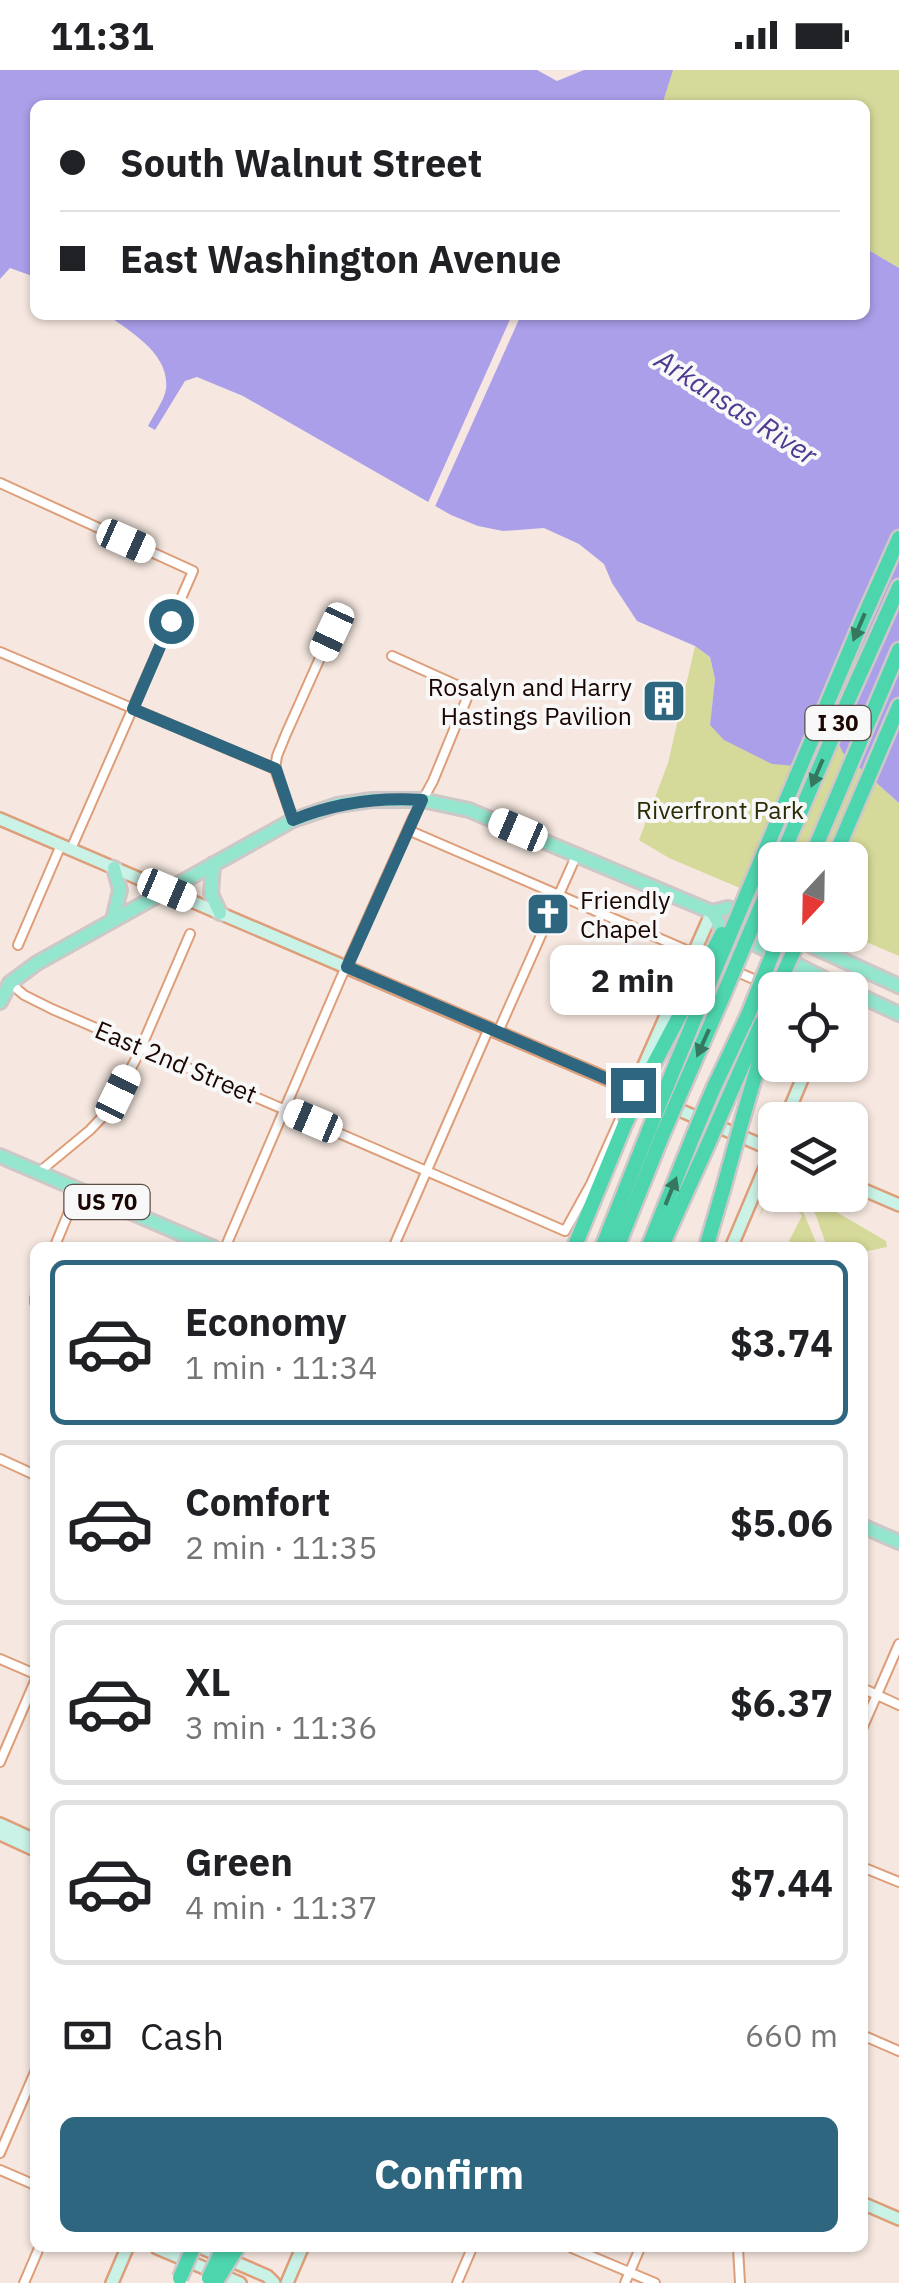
<!DOCTYPE html>
<meta charset="utf-8">
<style>
:root{--surface:#fff;--page:#f6f6f6;--text:#202124;--muted:#757577;--line:#e0e0e0;--accent:#2e6680}
body{margin:0;font-family:"IBM Plex Sans",sans-serif;background:var(--page);color:var(--text);height:100vh;display:flex;flex-direction:column;font-size:38px;white-space:nowrap}
*{box-sizing:border-box;margin:0}
p{font-size:32px;color:var(--muted)}
.icon{flex:none;width:55px;height:55px;fill:none;stroke:currentColor;stroke-width:2;stroke-linecap:round;stroke-linejoin:round}
.map{position:relative;flex:1;overflow:hidden}
.sheet{position:absolute;left:30px;top:1172px;width:838px;height:1010px;display:flex;flex-direction:column;background:var(--surface);border-radius:15px;box-shadow:0 2px 8px #0004}
.sheet>*{flex:none}
.banner{position:absolute;left:30px;top:30px;width:840px;height:220px;border-radius:15px;box-shadow:0 2px 8px #0004;display:grid;align-content:center;height:220px;padding:0 30px;background:var(--surface)}
.needle{width:65px;rotate:202deg}
.buttons{position:absolute;left:758px;top:772px;display:grid;gap:20px}
.buttons a{display:grid;place-items:center;width:110px;height:110px;border-radius:15px;background:var(--surface);box-shadow:0 2px 8px #0004;font-size:50px}
.end{position:absolute;width:45px;height:45px;margin:-22px;border:12px solid #2e6680;background:#fff;box-shadow:0 0 0 5px #fff}
.from{border-radius:50%}
.bubble{position:absolute;height:70px;border-radius:15px;background:var(--surface);box-shadow:0 2px 8px #0004;font-size:32px;font-weight:700;line-height:70px;text-align:center}
.car{position:absolute;width:30px;height:60px;margin:-30px -15px;border-radius:12px;box-shadow:0 0 8px 2px #0007;background:linear-gradient(#fff 24%,#345 0 40%,#fff 0 76%,#345 0 86%,#fff 0)}
.banner b{display:flex;align-items:center;gap:35px;height:95px;font-size:38px}
.banner b+b{border-top:2px solid var(--line)}
.banner i{width:25px;height:25px;background:var(--text)}
ul{padding:18px 0 0;list-style:none}
li{display:flex;align-items:center;gap:30px;height:165px;margin:0 20px 15px;padding:0 10px;border:5px solid var(--line);border-radius:15px}
li div{flex:1}
li b{display:block;font-size:38px}
li em{font-style:normal;font-weight:700}
li.current{border-color:var(--accent)}
li>.icon{width:90px;height:90px;stroke-width:1.5}
.pay{display:flex;align-items:center;gap:25px;height:110px;padding:0 30px;font-size:38px}
.pay p{margin-inline-start:auto}
.cta{display:flex;gap:20px;margin-top:auto;padding:20px 30px}
.cta a{flex:1;height:115px;border-radius:15px;background:var(--accent);color:#fff;font-size:40px;font-weight:700;line-height:115px;text-align:center}
.status{display:flex;justify-content:space-between;align-items:center;height:70px;padding:0 50px;background:var(--surface);direction:ltr}
.status svg{height:28px;fill:currentColor}
.map>svg:first-child{display:block}
.green{fill:#d5d999}
.water{fill:#ab9fea}
.pier{fill:#f6e8e0}
.lines{fill:none;stroke-linecap:round;stroke-linejoin:round}
.street-casing{stroke:#de9e79;stroke-width:12}
.secondary-casing{stroke:#de9e79;stroke-width:16}
.primary-casing{stroke:#cdc8c7;stroke-width:18}
.highway-casing{stroke:#cdc8c7;stroke-width:19}
.street{stroke:#fff;stroke-width:8}
.secondary{stroke:#caf2e7;stroke-width:11}
.primary{stroke:#94e6ce;stroke-width:12}
.highway{stroke:#4dd5ae;stroke-width:14}
.highway-bridge-casing{stroke:#cdc8c7;stroke-width:19;stroke-linecap:butt}
.highway-bridge{stroke:#4dd5ae;stroke-width:14}
.oneway{fill:#367760}
.route{stroke:#2e6680;stroke-width:12}
.labels{text-anchor:middle;stroke-width:8;stroke-linejoin:round;paint-order:stroke}
.shield{fill:#f8f8f8;stroke:#5d4e4a;stroke-width:2.5}
.shield-label{font-size:22px;font-weight:bold;fill:#1a0500}
.poi-label{font-size:25px;fill:#1a0500;stroke:#f8f8f8;text-anchor:end}
.park-label{font-size:25px;fill:#2c2d07;stroke:#f8f8f8}
.street-label{font-size:25px;fill:#1a0500;stroke:#f8f8f8}
.water-label{font-size:28px;font-style:italic;fill:#4f3991;stroke:#f8f8f8}
</style>
<div class="status"><b>11:31</b><svg viewBox="0 0 49 12"><path d="M0 12V9h3v3zM5 12V6h3v6zM10 12V3h3v9zM15 12V0h3v12zM26 1h20v11H26zM47 4h2v5h-2z"/></svg></div>
<div class="map">
<svg width="899" height="2213" viewBox="0 0 899 2213">
<rect width="100%" height="100%" fill="#f6e8e0"/>
<path class="green" d="M 672,0 L 899,0 L 899,198 L 865,178 L 865,35 L 662,35 Z
M 695,576 L 710,587 L 715,609 L 710,655 L 816,647 L 829,653 L 843,683 L 899,733 L 899,886 L 850,865 L 850,790 L 775,790 L 775,833 L 669,788 L 639,770 L 668,693 Z
M 775,1108 L 775,1125 L 796,1125 L 818,1177 L 792,1177 L 789,1171 L 802,1146 L 800,1143 L 769,1129 L 758,1149 Z
M 809,1126 L 886,1171 L 887,1177 L 863,1182 L 862,1178 L 827,1177 Z"/>
<path class="water" d="M 0,0 L 537,0 L 557,11 L 584,0 L 673,0 L 662,35 L 35,35 L 35,207 L 10,198 L 0,209 Z
M 865,178 L 899,198 L 899,733 L 843,683 L 829,653 L 817,647 L 810,647 L 797,696 L 772,694 L 724,670 L 710,655 L 715,609 L 710,587 L 695,576 L 637,551 L 612,513 L 604,494 L 579,474 L 544,458 L 503,461 L 478,456 L 451,445 L 243,326 L 197,307 L 185,311 L 155,360 L 148,356 C 153,346 164,331 166,319 C 170,284 131,262 107,245 L 865,245 Z"/>
<path class="pier" d="M 512,245 L 521,245 L 433,441 L 426,437 Z"/>
<g class="lines">
<defs>
<path id="street" d="M 0,413 L 193,501 L 71,779
M 0,582 L 275,699 L 293,750
M 275,699 L 277,686 L 286,664 L 332,561
M 408,760 L 779,920
M 18,875 L 61,775
M 10,913 L 24,925 L 52,939 L 565,1161 L 591,1114 L 633,1020
M 498,962 L 577,784
M 38,1103 L 90,1060 L 108,1041 L 137,987 L 190,864
M 54,1178 L 78,1120
M 225,1178 L 340,910 L 413,748 L 433,711 L 467,628 L 467,621 L 463,618 L 392,586
M 393,1178 L 489,958
M 35,1228 L 35,1233
M 0,1389 L 35,1405
M 0,1589 L 35,1604
M 862,1618 L 899,1635
M 862,1659 L 899,1574
M 0,1692 L 35,1611
M 862,1797 L 899,1812
M 862,1965 L 899,1981
M 0,2083 L 35,2002
M 0,2100 L 35,2115
M 572,2178 L 655,2213
M 738,2178 L 740,2213
M 24,2213 L 39,2178
M 457,2213 L 472,2178
M 625,2213 L 640,2178"/>
<path id="secondary" d="M 0,749 L 775,1081
M 633,1020 L 712,842
M 785,1050 L 808,995
M 850,1114 L 899,1135
M 731,1178 L 775,1074
M 0,1754 L 35,1770
M 0,1764 L 35,1780
M 862,2133 L 899,2149
M 157,2178 L 240,2213
M 202,2178 L 267,2206 L 274,2213
M 112,2213 L 127,2178
M 287,2213 L 302,2178"/>
<path id="primary" d="M 213,794 L 211,824 L 220,843
M 712,842 L 721,857 L 847,920
M 113,850 L 120,820 L 114,798
M 788,865 L 899,916
M 850,921 L 899,944
M 0,932 L 10,913 L 37,893 L 293,750 L 337,735 L 372,730 L 422,730 L 469,740 L 712,842 L 728,838 L 775,859
M 0,1086 L 214,1178
M 862,1456 L 899,1472"/>
<path id="highway" d="M 764,783 L 862,551 L 899,468
M 780,790 L 847,633 L 899,517
M 810,790 L 899,580
M 833,790 L 899,636
M 671,1006 L 704,926
M 647,1007 L 693,920
M 685,1013 L 720,933
M 714,1017 L 748,945
M 726,1033 L 775,922
M 743,1047 L 765,972 L 775,947
M 574,1178 L 625,1054
M 602,1178 L 649,1060
M 617,1178 L 662,1066
M 648,1178 L 694,1064
M 661,1178 L 709,1072
M 706,1178 L 724,1116"/>
</defs>
<use href="#street" class="street-casing"/>
<use href="#secondary" class="secondary-casing"/>
<use href="#primary" class="primary-casing"/>
<use href="#highway" class="highway-casing"/>
<use href="#street" class="street"/>
<use href="#secondary" class="secondary"/>
<use href="#primary" class="primary"/>
<use href="#highway" class="highway"/>
<defs>
<path id="highway-bridge" d="M 693,920 L 722,864
M 776,920 L 801,865
M 704,926 L 764,783
M 720,933 L 775,803
M 748,945 L 780,865
M 625,1054 L 647,1007
M 649,1060 L 671,1006
M 694,1064 L 714,1017
M 662,1066 L 685,1013
M 709,1072 L 726,1033
M 724,1116 L 743,1047
M 180,2208 L 193,2178
M 209,2208 L 223,2178
M 215,2213 L 237,2178"/>
</defs>
<use href="#highway-bridge" class="highway-bridge-casing"/>
<use href="#highway-bridge" class="highway-bridge"/>
</g>
<defs><path id="oneway-solid" d="M-6-.8H1V-3.2L6.5 0L1 3.2V.8H-6Z" transform="scale(2.5)"/></defs>
<g class="oneway">
<use href="#oneway-solid" transform="translate(859 557) rotate(113)"/>
<use href="#oneway-solid" transform="translate(817 703) rotate(113)"/>
<use href="#oneway-solid" transform="translate(703 973) rotate(114)"/>
<use href="#oneway-solid" transform="translate(671 1121) rotate(-68)"/>
</g>
<g class="lines">
<path class="route" d="M 171,551 L 133,639 L 276,699 L 293,750 C 335,733 376,727 422,730 L 347,897 L 633,1020"/>
</g>
<defs>
<symbol id="building-square" viewBox="-11 -11 22 22"><rect x="-9" y="-9" width="18" height="18" rx="4" fill="#2e6680" stroke="#f8f8f8"/><path d="M-4-6H4V6H1V3H-1V6H-4ZM-2.5-4.3h1.7v1.8h-1.7ZM.8-4.3h1.7v1.8H.8ZM-2.5-1h1.7V.8h-1.7ZM.8-1h1.7V.8H.8Z" fill="#fff"/></symbol>
<symbol id="church-square" viewBox="-11 -11 22 22"><rect x="-9" y="-9" width="18" height="18" rx="4" fill="#2e6680" stroke="#f8f8f8"/><path d="M-1.2-6h2.4v3.5h3.3v2.4h-3.3V6h-2.4V-.1h-3.3v-2.4h3.3Z" fill="#fff"/></symbol>
</defs>
<g fill-rule="evenodd">
<use href="#building-square" x="639" y="606" width="50" height="50"/>
<use href="#church-square" x="523" y="819" width="50" height="50"/>
</g>
<g class="labels">
<g class="shield">
<rect x="805.5" y="636" width="65" height="34" rx="8"/>
<rect x="64.5" y="1115" width="85" height="34" rx="8"/>
</g>
<g class="shield-label">
<text x="838" y="661">I 30</text>
<text x="107" y="1140">US 70</text>
</g>
<g class="poi-label">
<text x="632" y="626">Rosalyn and Harry<tspan x="632" dy="29">Hastings Pavilion</tspan></text>
<text x="580" y="839" text-anchor="start">Friendly<tspan x="580" dy="29">Chapel</tspan></text>
</g>
<g class="park-label">
<text x="720" y="749">Riverfront Park</text>
</g>
<g class="street-label">
<text transform="translate(176 992) rotate(23)" y="9">East 2nd Street</text>
</g>
<g class="water-label">
<text transform="translate(736 337) rotate(33)" y="10">Arkansas River</text>
</g>
</g>
</svg>
<div class="buttons">
<a><svg class="needle" viewBox="-14 -14 28 28"><path d="M0-13l5 13h-10z" fill="#e53935"/><path d="M0 13l5-13h-10z" fill="#757577"/></svg></a>
<a><svg class="icon" aria-label="locate" viewBox="0 0 24 24"><circle cx="12" cy="12" r="6"/><path d="M12 2v4M12 18v4M2 12h4M18 12h4"/></svg></a>
<a><svg class="icon" aria-label="layers" viewBox="0 0 24 24"><path d="M12 4l9 5-9 5-9-5zM3 14l9 5 9-5"/></svg></a>
</div>
<i class="end from" style="left:171px;top:551px"></i>
<i class="end" style="left:633px;top:1020px"></i>
<div class="bubble" style="left:550px;top:875px;width:165px">2 min</div>
<i class="car" style="left:126px;top:471px;rotate:114deg"></i>
<i class="car" style="left:332px;top:562px;rotate:205deg"></i>
<i class="car" style="left:518px;top:760px;rotate:293deg"></i>
<i class="car" style="left:167px;top:820px;rotate:113deg"></i>
<i class="car" style="left:118px;top:1024px;rotate:26deg"></i>
<i class="car" style="left:313px;top:1051px;rotate:293deg"></i>
<div class="banner">
<b><i class="from"></i>South Walnut Street</b>
<b><i></i>East Washington Avenue</b>
</div>
<section class="sheet">
<ul>
<li class="current"><svg class="icon" aria-label="car" viewBox="0 0 24 24"><path d="M5 17H2v-5l4-1 3-4h7l3 4 3 1v5h-3M9 17h6M6 11h13"/><circle cx="7" cy="17" r="2"/><circle cx="17" cy="17" r="2"/></svg><div><b>Economy</b><p>1 min · 11:34</p></div><em>$3.74</em></li>
<li><svg class="icon" aria-label="car" viewBox="0 0 24 24"><path d="M5 17H2v-5l4-1 3-4h7l3 4 3 1v5h-3M9 17h6M6 11h13"/><circle cx="7" cy="17" r="2"/><circle cx="17" cy="17" r="2"/></svg><div><b>Comfort</b><p>2 min · 11:35</p></div><em>$5.06</em></li>
<li><svg class="icon" aria-label="car" viewBox="0 0 24 24"><path d="M5 17H2v-5l4-1 3-4h7l3 4 3 1v5h-3M9 17h6M6 11h13"/><circle cx="7" cy="17" r="2"/><circle cx="17" cy="17" r="2"/></svg><div><b>XL</b><p>3 min · 11:36</p></div><em>$6.37</em></li>
<li><svg class="icon" aria-label="car" viewBox="0 0 24 24"><path d="M5 17H2v-5l4-1 3-4h7l3 4 3 1v5h-3M9 17h6M6 11h13"/><circle cx="7" cy="17" r="2"/><circle cx="17" cy="17" r="2"/></svg><div><b>Green</b><p>4 min · 11:37</p></div><em>$7.44</em></li>
</ul>
<div class="pay"><svg class="icon" aria-label="cash" viewBox="0 0 24 24"><path d="M3 7h18v10H3z"/><circle cx="12" cy="12" r="2"/></svg>Cash<p>660 m</p></div>
<div class="cta"><a>Confirm</a></div>
</section>
</div>
